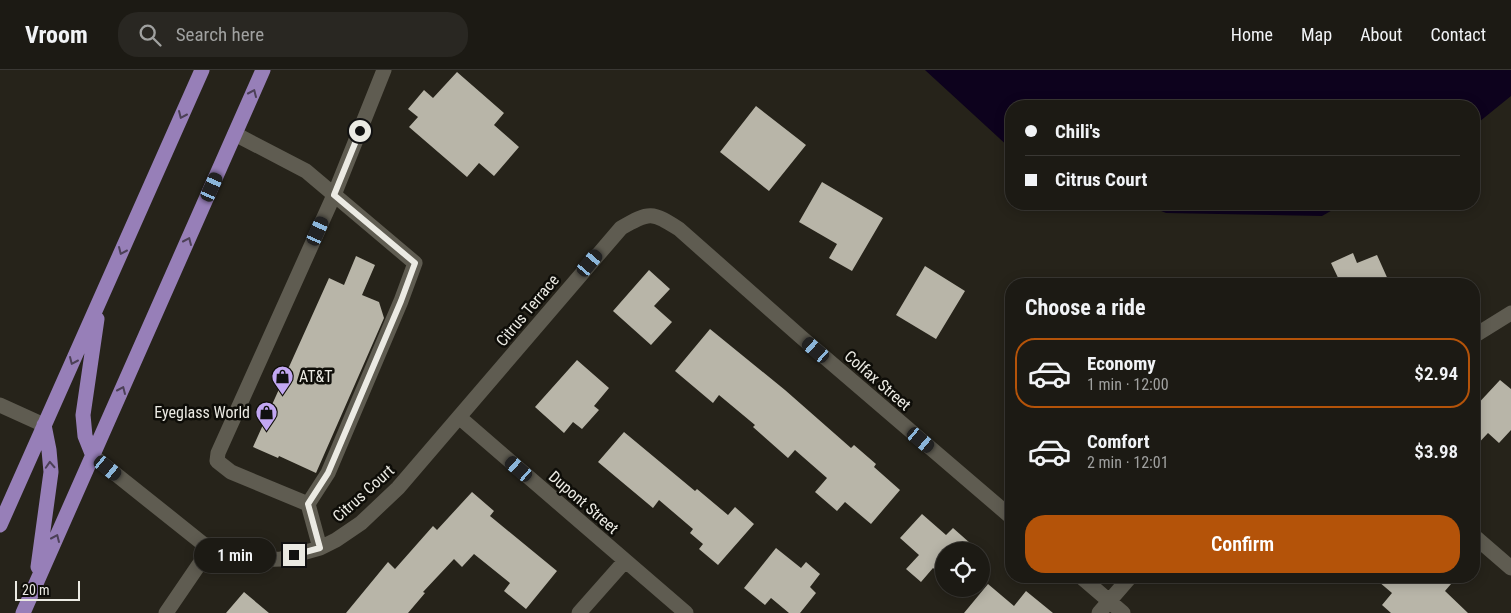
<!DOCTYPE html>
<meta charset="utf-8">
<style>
:root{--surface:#1c1a14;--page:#292722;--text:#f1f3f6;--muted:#a0a1a0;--line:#3a3834;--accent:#b45309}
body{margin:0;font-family:"Roboto Condensed",sans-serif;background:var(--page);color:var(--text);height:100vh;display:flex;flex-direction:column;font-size:19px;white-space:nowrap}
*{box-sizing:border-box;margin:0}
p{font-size:16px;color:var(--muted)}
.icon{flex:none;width:28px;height:28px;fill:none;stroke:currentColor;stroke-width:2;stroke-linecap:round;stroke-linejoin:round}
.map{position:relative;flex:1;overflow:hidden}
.side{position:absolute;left:1005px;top:208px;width:475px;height:305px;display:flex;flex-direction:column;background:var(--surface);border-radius:20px;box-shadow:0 2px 12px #0003,0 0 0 1px var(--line)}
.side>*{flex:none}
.banner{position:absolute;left:1005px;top:30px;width:475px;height:110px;border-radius:20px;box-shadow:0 2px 12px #0003,0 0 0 1px var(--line);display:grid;align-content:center;height:110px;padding:0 20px;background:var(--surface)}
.tools{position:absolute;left:935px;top:472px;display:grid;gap:10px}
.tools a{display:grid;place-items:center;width:55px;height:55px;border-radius:50%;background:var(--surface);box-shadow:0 2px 12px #0003,0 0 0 1px var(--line);font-size:25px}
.scale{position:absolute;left:15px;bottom:12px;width:65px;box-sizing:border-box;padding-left:5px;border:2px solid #ebeae3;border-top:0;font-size:14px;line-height:18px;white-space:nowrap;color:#ebeae3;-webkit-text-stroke:4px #0e0d08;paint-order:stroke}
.end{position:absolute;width:22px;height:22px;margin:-11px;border:6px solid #ebeae3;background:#111;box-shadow:0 0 0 2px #111}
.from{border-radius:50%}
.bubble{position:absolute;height:35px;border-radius:18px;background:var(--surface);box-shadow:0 2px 12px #0003,0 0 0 1px var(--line);font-size:16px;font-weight:600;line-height:35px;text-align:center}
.car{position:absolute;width:15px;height:30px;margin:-15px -8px;border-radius:6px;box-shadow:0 0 4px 1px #0007;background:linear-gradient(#222 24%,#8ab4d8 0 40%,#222 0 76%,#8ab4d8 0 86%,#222 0)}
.banner b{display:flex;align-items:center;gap:18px;height:48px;font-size:19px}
.banner b+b{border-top:1px solid var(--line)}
.banner i{width:12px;height:12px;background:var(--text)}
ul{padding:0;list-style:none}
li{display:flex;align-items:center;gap:15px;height:70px;margin:0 10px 8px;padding:0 10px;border:2px solid transparent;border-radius:20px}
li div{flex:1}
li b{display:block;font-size:19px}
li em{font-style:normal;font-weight:600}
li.active{border-color:var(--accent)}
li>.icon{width:45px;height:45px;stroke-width:1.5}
h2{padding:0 20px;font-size:22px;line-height:60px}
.action{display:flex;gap:10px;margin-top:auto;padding:10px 20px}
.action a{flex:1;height:58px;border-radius:20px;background:var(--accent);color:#fff;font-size:20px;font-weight:600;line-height:58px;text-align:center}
header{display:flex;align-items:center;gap:30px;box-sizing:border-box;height:70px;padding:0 25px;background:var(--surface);border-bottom:1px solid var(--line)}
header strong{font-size:24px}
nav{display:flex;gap:28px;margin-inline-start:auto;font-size:18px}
.search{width:350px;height:45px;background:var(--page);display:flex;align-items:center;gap:12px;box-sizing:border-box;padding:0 18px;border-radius:20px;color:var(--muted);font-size:19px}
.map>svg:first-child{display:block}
.water{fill:#0d021d}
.building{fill:#b8b5a8}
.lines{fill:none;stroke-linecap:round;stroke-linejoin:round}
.minor{stroke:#5f5c51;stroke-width:15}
.major{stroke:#977fb8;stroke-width:15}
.oneway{stroke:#4c4057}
.route{stroke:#ebeae3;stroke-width:6}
.labels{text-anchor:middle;stroke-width:5;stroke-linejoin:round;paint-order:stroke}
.street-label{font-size:16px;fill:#ebeae3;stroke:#0e0d08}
.poi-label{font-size:16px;fill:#ebeae3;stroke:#0e0d08;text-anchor:start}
</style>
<header>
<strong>Vroom</strong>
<div class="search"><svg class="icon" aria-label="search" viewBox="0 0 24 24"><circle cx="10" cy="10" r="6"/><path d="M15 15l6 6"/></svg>Search here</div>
<nav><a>Home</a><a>Map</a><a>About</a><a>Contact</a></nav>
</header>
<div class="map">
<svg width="1511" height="543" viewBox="0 0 1511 543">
<rect width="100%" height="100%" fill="#26231a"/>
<path class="water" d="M 925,0 L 1511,0 L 1511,26 L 1474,56 L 1474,36 L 1011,36 L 1011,79 Z
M 1144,134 L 1343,134 L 1322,146 L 1166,143 Z"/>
<path class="building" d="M 457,2 L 504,43 L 494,55 L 519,77 L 494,106 L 479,93 L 467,107 L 409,57 L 418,47 L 408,39 L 424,20 L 433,28 Z
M 756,36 L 806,75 L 769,121 L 720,82 Z
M 822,112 L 883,148 L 852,201 L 829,188 L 837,174 L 799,152 Z
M 1353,183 L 1357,193 L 1377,185 L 1390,214 L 1341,214 L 1331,193 Z
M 356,186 L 375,195 L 362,225 L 379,232 L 384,248 L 316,403 L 279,386 L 278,388 L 253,377 L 329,208 L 344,215 Z
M 925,196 L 965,221 L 936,269 L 896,245 Z
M 649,200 L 670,219 L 654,236 L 672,252 L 651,275 L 613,241 Z
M 710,259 L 785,320 L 851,378 L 854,375 L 876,394 L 874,397 L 900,420 L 871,454 L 845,432 L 837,441 L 815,422 L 827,408 L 795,380 L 788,388 L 753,357 L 755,355 L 719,325 L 713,333 L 675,301 Z
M 577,290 L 609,318 L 594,336 L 599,340 L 582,359 L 573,352 L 564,363 L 535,337 Z
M 1500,310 L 1511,319 L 1511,360 L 1499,373 L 1488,363 L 1474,378 L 1474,338 Z
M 624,362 L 695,421 L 697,419 L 728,445 L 735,437 L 754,454 L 718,495 L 699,479 L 703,474 L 690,463 L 693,459 L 659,430 L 653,438 L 598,392 Z
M 472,422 L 494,441 L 490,446 L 557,501 L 526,539 L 504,521 L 510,513 L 474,484 L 462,497 L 454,489 L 423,522 L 425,523 L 408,543 L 346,543 L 388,492 L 395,499 L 433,456 L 437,460 Z
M 922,444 L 946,465 L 953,458 L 979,481 L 944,481 L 944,507 L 933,498 L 921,512 L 906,499 L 919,485 L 900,468 Z
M 776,478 L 801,498 L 806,492 L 820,504 L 810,517 L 816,523 L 800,543 L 789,543 L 771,528 L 765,535 L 744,518 Z
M 1372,506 L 1441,506 L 1451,514 L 1445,521 L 1468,543 L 1391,543 L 1382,535 L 1392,523 Z
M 988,514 L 1014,536 L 1026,521 L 1053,543 L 964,543 Z
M 244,522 L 269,543 L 226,543 Z"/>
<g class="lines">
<path class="minor" d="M 235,64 L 306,101 L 415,193 L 401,231 L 328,403 L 308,434 L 320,478
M 1474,266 L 1511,243
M 0,335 L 44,355
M 459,347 L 686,543
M 93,386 L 202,473 L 228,485 L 251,490 L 281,489 L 320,478 L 336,470 L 361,453 L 398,418 L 621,158 C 650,141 652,142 679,159 L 801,267 L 1011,447
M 308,434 L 231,402 L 217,391 L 218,383 L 334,125 L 384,0
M 1474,466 L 1511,498
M 1080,506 L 1123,543
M 166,543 L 211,477
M 579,543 L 625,491
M 1099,543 L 1131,506"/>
<path class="major" d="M 93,386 L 85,366 L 83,345 L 97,249
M 0,455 L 202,0
M 38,497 L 51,402 L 49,380 L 44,355
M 23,543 L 263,0"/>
</g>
<defs><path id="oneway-chevron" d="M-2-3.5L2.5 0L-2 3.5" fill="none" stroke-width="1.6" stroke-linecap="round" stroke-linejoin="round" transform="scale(1.25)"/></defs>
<g class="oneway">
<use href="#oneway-chevron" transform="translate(253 23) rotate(-66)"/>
<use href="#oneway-chevron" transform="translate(182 45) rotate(114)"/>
<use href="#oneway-chevron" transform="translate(188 171) rotate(-66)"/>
<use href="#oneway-chevron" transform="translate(122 181) rotate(114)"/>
<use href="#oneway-chevron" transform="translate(73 291) rotate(114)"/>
<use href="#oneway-chevron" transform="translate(122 320) rotate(-66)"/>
<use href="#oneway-chevron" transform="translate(50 395) rotate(-93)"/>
<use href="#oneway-chevron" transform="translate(56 468) rotate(-66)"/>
</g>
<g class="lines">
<path class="route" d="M 294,485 L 320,478 L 308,434 L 328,403 L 401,231 L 415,193 L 334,125 L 360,61"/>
</g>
<defs>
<symbol id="shop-pin" viewBox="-11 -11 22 30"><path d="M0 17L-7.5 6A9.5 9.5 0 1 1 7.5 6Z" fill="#c2a7f2" stroke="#0e0d08"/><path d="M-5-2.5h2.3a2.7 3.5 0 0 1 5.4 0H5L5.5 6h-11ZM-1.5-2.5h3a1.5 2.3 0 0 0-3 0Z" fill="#111"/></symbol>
</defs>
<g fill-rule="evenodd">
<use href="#shop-pin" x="270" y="294" width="25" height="34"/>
<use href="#shop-pin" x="254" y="330" width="25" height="34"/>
</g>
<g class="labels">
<g class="street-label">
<text transform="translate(527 240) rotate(-50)" y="6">Citrus Terrace</text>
<text transform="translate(878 310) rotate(41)" y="6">Colfax Street</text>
<text transform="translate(363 423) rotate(-42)" y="6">Citrus Court</text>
<text transform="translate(584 432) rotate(41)" y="6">Dupont Street</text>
</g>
<g class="poi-label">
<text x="299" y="312">AT&amp;T</text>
<text x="250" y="348" text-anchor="end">Eyeglass World</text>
</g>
</g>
</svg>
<div class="tools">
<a><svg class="icon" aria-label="locate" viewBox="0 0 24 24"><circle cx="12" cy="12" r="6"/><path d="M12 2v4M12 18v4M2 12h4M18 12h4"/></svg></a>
</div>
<div class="scale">20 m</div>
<i class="end from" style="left:360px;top:61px"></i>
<i class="end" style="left:294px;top:485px"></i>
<div class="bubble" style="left:194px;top:468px;width:82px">1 min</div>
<i class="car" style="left:212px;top:117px;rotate:24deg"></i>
<i class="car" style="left:318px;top:161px;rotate:24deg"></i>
<i class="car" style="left:590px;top:193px;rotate:40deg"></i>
<i class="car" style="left:816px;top:280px;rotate:311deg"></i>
<i class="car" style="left:921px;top:370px;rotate:130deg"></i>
<i class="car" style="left:108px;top:398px;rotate:129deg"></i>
<i class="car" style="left:519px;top:399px;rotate:311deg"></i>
<div class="banner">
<b><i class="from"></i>Chili's</b>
<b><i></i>Citrus Court</b>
</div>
<section class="side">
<h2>Choose a ride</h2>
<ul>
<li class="active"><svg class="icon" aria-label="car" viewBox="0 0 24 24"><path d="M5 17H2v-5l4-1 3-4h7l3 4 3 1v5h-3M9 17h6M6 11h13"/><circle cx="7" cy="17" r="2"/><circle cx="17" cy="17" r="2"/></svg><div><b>Economy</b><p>1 min · 12:00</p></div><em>$2.94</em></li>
<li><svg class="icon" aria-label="car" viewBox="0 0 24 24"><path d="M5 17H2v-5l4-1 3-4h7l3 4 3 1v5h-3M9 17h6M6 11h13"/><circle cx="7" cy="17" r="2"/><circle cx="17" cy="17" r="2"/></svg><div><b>Comfort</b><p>2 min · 12:01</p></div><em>$3.98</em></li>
</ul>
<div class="action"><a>Confirm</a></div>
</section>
</div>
